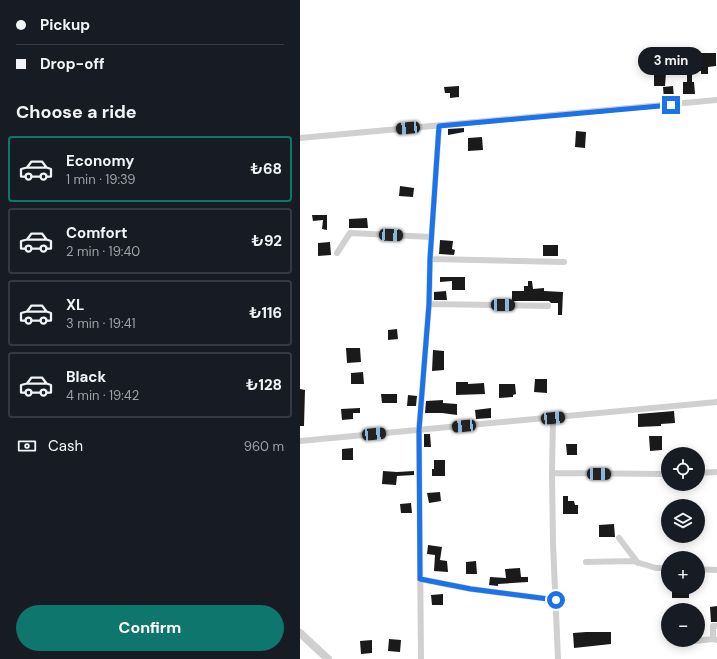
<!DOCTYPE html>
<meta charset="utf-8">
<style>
:root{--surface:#171b24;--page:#242831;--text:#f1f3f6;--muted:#9ea1a6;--line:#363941;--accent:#0f766e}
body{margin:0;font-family:"DM Sans",sans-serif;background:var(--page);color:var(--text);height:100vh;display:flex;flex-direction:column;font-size:15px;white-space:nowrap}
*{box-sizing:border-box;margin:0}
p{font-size:13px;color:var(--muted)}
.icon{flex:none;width:22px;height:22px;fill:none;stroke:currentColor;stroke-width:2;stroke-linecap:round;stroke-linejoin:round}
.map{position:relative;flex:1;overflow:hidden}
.details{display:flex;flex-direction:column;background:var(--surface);width:300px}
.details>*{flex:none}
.top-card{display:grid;align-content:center;height:88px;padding:0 16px;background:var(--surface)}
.controls{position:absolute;left:361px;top:447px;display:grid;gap:8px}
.controls a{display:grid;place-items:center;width:44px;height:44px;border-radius:50%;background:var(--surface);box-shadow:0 2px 10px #0003;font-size:20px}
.end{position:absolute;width:18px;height:18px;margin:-9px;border:5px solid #1a73e8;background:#fff;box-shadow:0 0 0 2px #fff}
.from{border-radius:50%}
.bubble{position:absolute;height:28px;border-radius:14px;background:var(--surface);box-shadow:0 2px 10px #0003;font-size:13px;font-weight:700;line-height:28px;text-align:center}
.car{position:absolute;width:12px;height:24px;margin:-12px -6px;border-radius:5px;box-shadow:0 0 3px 1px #0007;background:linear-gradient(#222 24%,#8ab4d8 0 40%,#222 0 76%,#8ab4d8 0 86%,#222 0)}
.top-card b{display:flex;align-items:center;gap:14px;height:38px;font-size:15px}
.top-card b+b{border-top:1px solid var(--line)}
.top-card i{width:10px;height:10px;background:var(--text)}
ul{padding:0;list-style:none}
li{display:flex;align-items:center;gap:12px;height:66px;margin:0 8px 6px;padding:0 8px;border:2px solid var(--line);border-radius:4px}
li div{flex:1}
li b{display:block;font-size:15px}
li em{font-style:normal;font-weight:700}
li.on{border-color:var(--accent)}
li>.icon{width:36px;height:36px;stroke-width:1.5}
h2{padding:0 16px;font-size:18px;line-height:48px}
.pay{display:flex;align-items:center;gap:10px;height:44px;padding:0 16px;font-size:15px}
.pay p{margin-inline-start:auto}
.button{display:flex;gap:8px;margin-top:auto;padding:8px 16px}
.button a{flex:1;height:46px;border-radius:24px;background:var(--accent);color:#fff;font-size:16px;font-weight:700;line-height:46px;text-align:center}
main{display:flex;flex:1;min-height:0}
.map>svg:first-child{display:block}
.building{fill:#1a1a1a}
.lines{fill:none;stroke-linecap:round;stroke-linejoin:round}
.minor{stroke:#d0d0d0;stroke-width:6}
.tertiary{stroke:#d0d0d0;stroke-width:8}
.route{stroke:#1a73e8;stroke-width:5}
</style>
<main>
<section class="details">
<div class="top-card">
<b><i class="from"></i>Pickup</b>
<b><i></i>Drop-off</b>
</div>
<h2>Choose a ride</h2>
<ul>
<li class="on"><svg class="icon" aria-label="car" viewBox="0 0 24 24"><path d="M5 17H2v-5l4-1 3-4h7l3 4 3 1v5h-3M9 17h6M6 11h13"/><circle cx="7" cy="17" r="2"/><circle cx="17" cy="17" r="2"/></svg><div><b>Economy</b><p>1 min · 19:39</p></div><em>₺68</em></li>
<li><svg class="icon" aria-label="car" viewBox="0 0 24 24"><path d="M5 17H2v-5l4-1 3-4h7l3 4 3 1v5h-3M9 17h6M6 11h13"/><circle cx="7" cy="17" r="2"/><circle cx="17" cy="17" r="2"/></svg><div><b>Comfort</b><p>2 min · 19:40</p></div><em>₺92</em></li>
<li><svg class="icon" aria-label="car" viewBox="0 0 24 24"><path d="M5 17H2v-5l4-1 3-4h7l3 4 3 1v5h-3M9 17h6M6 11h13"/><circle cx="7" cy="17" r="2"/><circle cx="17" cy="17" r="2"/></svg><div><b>XL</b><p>3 min · 19:41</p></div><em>₺116</em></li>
<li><svg class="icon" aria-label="car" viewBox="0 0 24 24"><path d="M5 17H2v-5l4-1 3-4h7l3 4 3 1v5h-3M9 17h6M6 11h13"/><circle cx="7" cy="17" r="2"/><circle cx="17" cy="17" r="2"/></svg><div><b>Black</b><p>4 min · 19:42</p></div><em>₺128</em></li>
</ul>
<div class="pay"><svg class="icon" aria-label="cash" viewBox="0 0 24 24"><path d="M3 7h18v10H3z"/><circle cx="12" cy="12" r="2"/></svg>Cash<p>960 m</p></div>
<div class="button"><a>Confirm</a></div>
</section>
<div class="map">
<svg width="417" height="659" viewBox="0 0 417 659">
<rect width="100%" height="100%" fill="#fff"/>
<path class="building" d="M 397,53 L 416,53 L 416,66 L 408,67 L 408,74 L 401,74 L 401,71 L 393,71 L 393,57 L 397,57 Z
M 354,73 L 366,73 L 365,86 L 354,86 Z
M 387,73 L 392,73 L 392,82 L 394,82 L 395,94 L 383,94 L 383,82 L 387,82 Z
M 159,86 L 159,97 L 150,98 L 150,93 L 145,93 L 144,87 Z
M 373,86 L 374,98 L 364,99 L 363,87 Z
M 164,128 L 164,132 L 148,135 L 148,129 Z
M 276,131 L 286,132 L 285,148 L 275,147 Z
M 182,137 L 183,150 L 168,151 L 168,138 Z
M 100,186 L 114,188 L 113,197 L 99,196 Z
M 12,215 L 27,215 L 27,230 L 22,229 L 23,220 L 13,221 Z
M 67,218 L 68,228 L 49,228 L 49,219 Z
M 140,240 L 153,241 L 152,249 L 155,250 L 154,255 L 139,254 Z
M 30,242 L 31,255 L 18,256 L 18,243 Z
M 243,245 L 258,245 L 258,256 L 243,256 Z
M 140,277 L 165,277 L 165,290 L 152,290 L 152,281 L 140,282 Z
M 228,281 L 232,281 L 233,289 L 244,288 L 244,291 L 263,292 L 262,315 L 258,315 L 258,303 L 251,303 L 249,301 L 212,301 L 212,291 L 224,291 L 224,286 L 228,286 Z
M 146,291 L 147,300 L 134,300 L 134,292 Z
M 97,329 L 98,339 L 88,340 L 88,330 Z
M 46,348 L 60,348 L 61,362 L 47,363 Z
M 133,350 L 144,351 L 144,370 L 132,371 Z
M 63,372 L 64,384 L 51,384 L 51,373 Z
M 235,379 L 247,379 L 247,393 L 234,392 Z
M 156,382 L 168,382 L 168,384 L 184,383 L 185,394 L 156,395 Z
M 199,384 L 215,384 L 216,394 L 213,395 L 213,397 L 199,398 Z
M 0,389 L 5,390 L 4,426 L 0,426 Z
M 81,394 L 97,394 L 97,403 L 82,403 Z
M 108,395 L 117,396 L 116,406 L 107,406 Z
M 143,400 L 143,403 L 157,404 L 157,415 L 142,413 L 125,413 L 126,401 Z
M 60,408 L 60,413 L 53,413 L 53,419 L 42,420 L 41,409 Z
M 191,408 L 191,418 L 176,419 L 175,410 Z
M 374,411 L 375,423 L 361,424 L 361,426 L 338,427 L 338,414 Z
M 124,434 L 130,434 L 131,447 L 124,447 Z
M 349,436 L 362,436 L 362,450 L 350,451 Z
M 266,444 L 277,444 L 277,455 L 267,455 Z
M 53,448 L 53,460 L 42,460 L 42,449 Z
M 134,460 L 145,460 L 145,476 L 132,476 L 132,469 L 134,469 Z
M 83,471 L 97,472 L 114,471 L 114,475 L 97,476 L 96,485 L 82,484 Z
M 140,492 L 141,501 L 129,503 L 127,493 Z
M 263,496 L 268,496 L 268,501 L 274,501 L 275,505 L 278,505 L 278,514 L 263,514 Z
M 111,503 L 112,513 L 101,513 L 100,504 Z
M 314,524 L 315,537 L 299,537 L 299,525 Z
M 128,545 L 142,547 L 140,560 L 147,561 L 148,572 L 134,571 L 135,555 L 127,554 Z
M 176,561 L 177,574 L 166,574 L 166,562 Z
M 220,568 L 221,577 L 228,577 L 228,582 L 198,584 L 198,586 L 189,585 L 190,577 L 206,578 L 205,569 Z
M 372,588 L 389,588 L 389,598 L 372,598 Z
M 143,594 L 143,605 L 132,605 L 131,595 Z
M 417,606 L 417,622 L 411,622 L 410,607 Z
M 286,632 L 311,632 L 311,644 L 274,648 L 273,633 Z
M 89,639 L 101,640 L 100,652 L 88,651 Z
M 72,640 L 72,653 L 61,654 L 60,641 Z"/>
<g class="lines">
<path class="minor" d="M 0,138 L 417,100
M 37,253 L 50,233 L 131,237
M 130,259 L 264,262
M 129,304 L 248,306
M 253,418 L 252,473 L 253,543 L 258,659
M 0,441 L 417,402
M 252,473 L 368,474
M 398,473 L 417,472
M 319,538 L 338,563
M 286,562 L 333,561 L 356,568 L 368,568
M 398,569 L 417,570
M 120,579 L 171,589 L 256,600
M 417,626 L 413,626 L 413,639 L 417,640
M 395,641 L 413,639
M 121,659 L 119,430 L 129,304 L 130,259 L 139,126"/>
<path class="tertiary" d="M 0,633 L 28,659"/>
</g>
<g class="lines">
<path class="route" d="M 256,600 L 171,589 L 120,579 L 119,430 L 129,304 L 130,259 L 139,126 L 371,105"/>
</g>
</svg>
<div class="controls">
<a><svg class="icon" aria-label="locate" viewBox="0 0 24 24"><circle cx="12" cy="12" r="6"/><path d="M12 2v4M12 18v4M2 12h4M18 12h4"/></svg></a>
<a><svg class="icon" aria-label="layers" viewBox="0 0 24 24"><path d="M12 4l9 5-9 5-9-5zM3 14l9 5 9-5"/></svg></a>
<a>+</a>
<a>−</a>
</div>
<i class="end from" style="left:256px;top:600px"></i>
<i class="end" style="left:371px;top:105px"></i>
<div class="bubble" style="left:338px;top:47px;width:66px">3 min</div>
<i class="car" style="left:108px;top:128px;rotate:265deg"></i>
<i class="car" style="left:91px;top:235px;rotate:93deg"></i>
<i class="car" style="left:203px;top:305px;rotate:91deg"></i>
<i class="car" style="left:253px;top:418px;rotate:85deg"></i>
<i class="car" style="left:164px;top:426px;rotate:265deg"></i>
<i class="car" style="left:74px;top:434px;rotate:85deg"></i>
<i class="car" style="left:299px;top:474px;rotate:91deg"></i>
</div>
</main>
